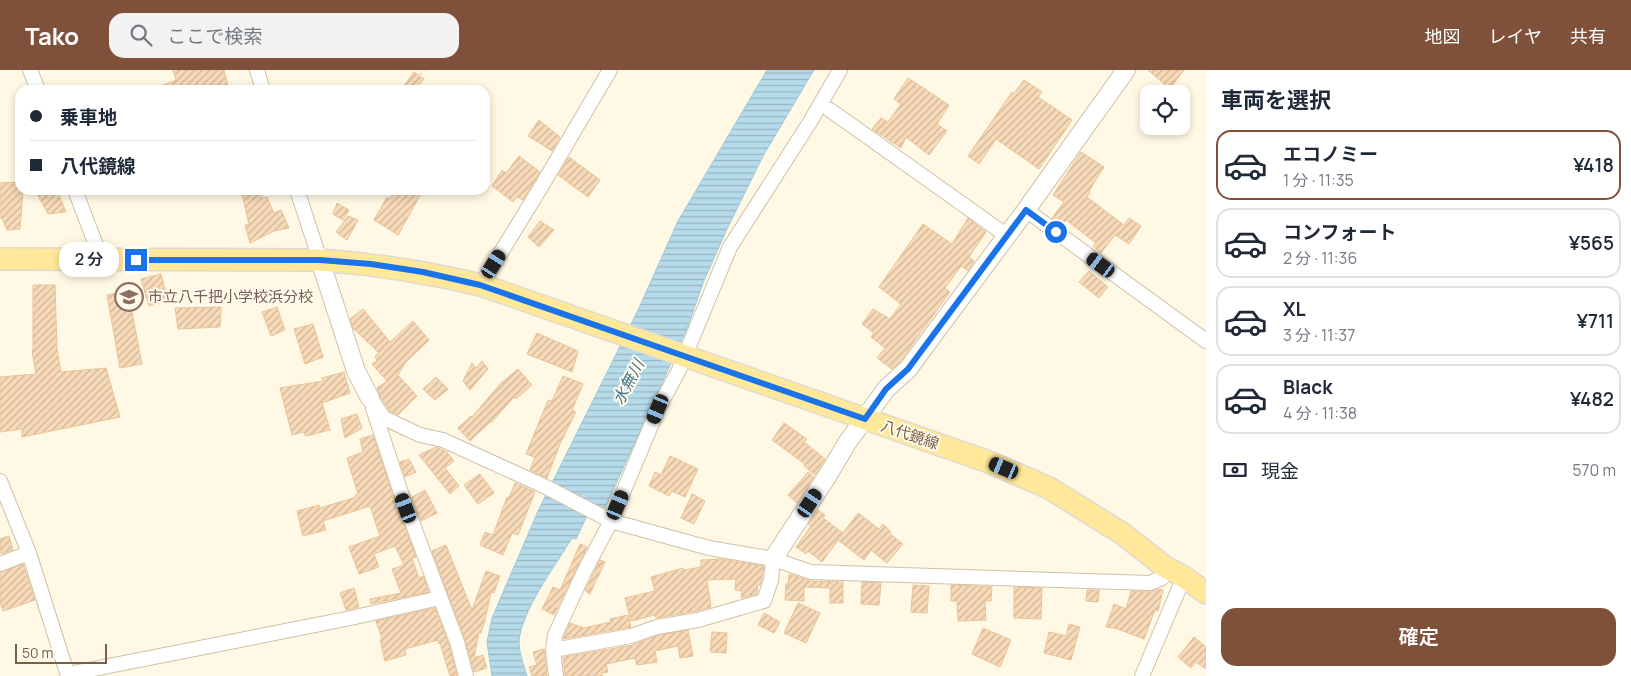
<!DOCTYPE html>
<html lang="ja">
<meta charset="utf-8">
<style>
:root{--surface:#fff;--page:#f2f2f3;--text:#1f2937;--muted:#747a83;--line:#e0e1e3;--accent:#7f503a}
body{margin:0;font-family:Manrope,"Noto Sans JP",sans-serif;background:var(--page);color:var(--text);height:100vh;display:flex;flex-direction:column;font-size:19px;white-space:nowrap}
*{box-sizing:border-box;margin:0}
p{font-size:16px;color:var(--muted)}
.icon{flex:none;width:28px;height:28px;fill:none;stroke:currentColor;stroke-width:2;stroke-linecap:round;stroke-linejoin:round}
.map{position:relative;flex:1;overflow:hidden}
.panel{display:flex;flex-direction:column;background:var(--surface);width:425px}
.panel>*{flex:none}
.hud{position:absolute;left:15px;top:15px;width:475px;height:110px;border-radius:15px;box-shadow:0 2px 8px #0003;display:grid;align-content:center;height:110px;padding:0 15px;background:var(--surface)}
.controls{position:absolute;left:1140px;top:15px;display:grid;gap:10px}
.controls a{display:grid;place-items:center;width:50px;height:50px;border-radius:10px;background:var(--surface);box-shadow:0 2px 8px #0003;font-size:25px}
.scale{position:absolute;left:15px;bottom:12px;width:92px;box-sizing:border-box;padding-left:5px;border:2px solid #7a6046;border-top:0;font-size:14px;line-height:18px;white-space:nowrap;color:#7a6046;-webkit-text-stroke:4px #fffaec;paint-order:stroke}
.end{position:absolute;width:22px;height:22px;margin:-11px;border:6px solid #1a73e8;background:#fff;box-shadow:0 0 0 2px #fff}
.from{border-radius:50%}
.bubble{position:absolute;height:35px;border-radius:15px;background:var(--surface);box-shadow:0 2px 8px #0003;font-size:16px;font-weight:600;line-height:35px;text-align:center}
.car{position:absolute;width:15px;height:30px;margin:-15px -8px;border-radius:6px;box-shadow:0 0 4px 1px #0007;background:linear-gradient(#222 24%,#8ab4d8 0 40%,#222 0 76%,#8ab4d8 0 86%,#222 0)}
.hud b{display:flex;align-items:center;gap:18px;height:48px;font-size:19px}
.hud b+b{border-top:1px solid var(--line)}
.hud i{width:12px;height:12px;background:var(--text)}
ul{padding:0;list-style:none}
li{display:flex;align-items:center;gap:15px;height:70px;margin:0 10px 8px;padding:0 5px;border:2px solid var(--line);border-radius:15px}
li div{flex:1}
li b{display:block;font-size:19px}
li em{font-style:normal;font-weight:600}
li.current{border-color:var(--accent)}
li>.icon{width:45px;height:45px;stroke-width:1.5}
h2{padding:0 15px;font-size:22px;line-height:60px}
.pay{display:flex;align-items:center;gap:12px;height:55px;padding:0 15px;font-size:19px}
.pay p{margin-inline-start:auto}
.cta{display:flex;gap:10px;margin-top:auto;padding:10px 15px}
.cta a{flex:1;height:58px;border-radius:15px;background:var(--accent);color:#fff;font-size:20px;font-weight:600;line-height:58px;text-align:center}
header{display:flex;align-items:center;gap:30px;box-sizing:border-box;height:70px;padding:0 25px;background:var(--accent);color:#fff}
header strong{font-size:24px}
nav{display:flex;gap:28px;margin-inline-start:auto;font-size:18px}
.search{width:350px;height:45px;background:var(--page);display:flex;align-items:center;gap:12px;box-sizing:border-box;padding:0 18px;border-radius:15px;color:var(--muted);font-size:19px}
main{display:flex;flex:1;min-height:0}
.map>svg:first-child{display:block}
.water{fill:url(#water-rules);stroke:#9bc9dd}
.building{fill:url(#building-hatch);stroke:#ebc397}
.lines{fill:none;stroke-linecap:round;stroke-linejoin:round}
.minor-casing{stroke:#d1c0a8;stroke-width:16}
.tertiary-casing{stroke:#d1c0a8;stroke-width:20}
.primary-casing{stroke:#dfd9d3;stroke-width:24}
.path{stroke:#dcbe9b;stroke-width:2.5;stroke-dasharray:1 4;stroke-linecap:butt}
.minor{stroke:#fff;stroke-width:14}
.tertiary{stroke:#fff;stroke-width:18}
.primary{stroke:#ffe89a;stroke-width:21}
.route{stroke:#1a73e8;stroke-width:6}
.labels{text-anchor:middle;stroke-width:4;stroke-linejoin:round;paint-order:stroke}
.education-label{font-size:15px;fill:#785e54;stroke:#fffaec;text-anchor:start}
.street-label{font-size:15px;fill:#7a6046;stroke:#fffaec}
.water-label{font-size:16px;font-style:italic;fill:#3d7690;stroke:#fffaec}
</style>
<header>
<strong>Tako</strong>
<div class="search"><svg class="icon" aria-label="search" viewBox="0 0 24 24"><circle cx="10" cy="10" r="6"/><path d="M15 15l6 6"/></svg>ここで検索</div>
<nav><a>地図</a><a>レイヤ</a><a>共有</a></nav>
</header>
<main>
<div class="map">
<svg width="1206" height="606" viewBox="0 0 1206 606">
<defs>
<pattern id="water-rules" width="6" height="5" patternUnits="userSpaceOnUse" patternTransform="scale(1.25)"><rect width="6" height="5" fill="#b6dbea"/><path d="M0 2.5h6" fill="none" stroke="#99b5bf"/></pattern>
<pattern id="building-hatch" width="6" height="6" patternUnits="userSpaceOnUse" patternTransform="scale(1.25)"><rect width="6" height="6" fill="#f7dab8"/><path d="M-1 1l2-2M0 6l6-6M5 7l2-2" fill="none" stroke="#cdb497"/></pattern>
</defs>
<rect width="100%" height="100%" fill="#fef8e4"/>
<path class="water" d="M 767,0 L 814,0 L 763,86 L 727,159 L 703,213 L 688,256 L 605,438 L 593,433 L 576,469 L 572,468 C 556,495 521,541 519,572 C 519,582 524,596 527,606 L 492,606 L 487,572 L 492,548 L 538,441 L 639,238 L 678,151 Z"/>
<path class="building" d="M 173,0 L 224,0 L 229,20 L 151,20 L 176,10 Z
M 1148,0 L 1184,0 L 1170,19 Z
M 414,2 L 424,9 L 415,20 L 401,20 Z
M 908,8 L 949,35 L 937,54 L 947,61 L 929,85 L 906,67 L 901,78 L 872,59 L 881,48 L 888,52 L 901,34 L 894,29 Z
M 1024,10 L 1042,22 L 1038,27 L 1072,50 L 1039,99 L 996,69 L 979,94 L 968,86 L 1012,22 L 1014,23 Z
M 539,50 L 560,67 L 552,81 L 528,66 Z
M 1081,82 L 1104,97 L 1089,121 L 1090,122 L 1087,127 L 1124,155 L 1129,148 L 1141,156 L 1129,174 L 1115,165 L 1101,183 L 1093,176 L 1096,173 L 1066,150 L 1062,156 L 1052,148 L 1064,132 L 1053,125 Z
M 519,86 L 540,102 L 523,130 L 517,127 L 513,132 L 492,116 L 502,100 L 506,103 Z
M 569,87 L 600,110 L 588,127 L 558,105 Z
M 20,112 L 20,120 L 23,120 L 20,159 L 7,160 L 2,148 L 0,148 L 0,113 Z
M 35,120 L 57,120 L 66,142 L 48,144 Z
M 241,120 L 260,120 L 262,128 L 267,127 L 274,143 L 281,140 L 289,158 L 274,161 L 250,173 L 245,155 L 249,154 Z
M 395,120 L 423,120 L 398,165 L 374,150 L 387,127 L 390,129 Z
M 337,133 L 349,140 L 343,150 L 333,144 Z
M 348,146 L 358,150 L 347,170 L 336,162 Z
M 968,148 L 986,162 L 969,187 L 974,191 L 968,201 L 961,196 L 945,218 L 950,222 L 899,293 L 892,299 L 877,288 L 885,278 L 871,267 L 874,263 L 862,254 L 873,239 L 890,249 L 901,234 L 879,217 L 923,154 L 952,174 Z
M 540,151 L 554,160 L 539,177 L 528,167 Z
M 1089,201 L 1108,217 L 1099,228 L 1079,212 Z
M 161,204 L 168,230 L 149,236 L 141,209 Z
M 33,215 L 55,215 L 57,279 L 61,302 L 106,298 L 120,347 L 22,367 L 22,359 L 0,362 L 0,307 L 36,304 L 32,281 L 33,281 Z
M 128,221 L 142,294 L 120,298 L 107,225 Z
M 221,237 L 220,257 L 178,259 L 175,238 Z
M 277,237 L 285,260 L 271,266 L 262,242 Z
M 363,239 L 390,272 L 413,251 L 429,270 L 405,293 L 398,305 L 417,326 L 398,345 L 390,341 L 381,328 L 377,318 L 387,311 L 372,294 L 377,291 L 375,286 L 379,283 L 353,258 L 350,249 Z
M 313,254 L 323,287 L 305,294 L 294,259 Z
M 537,263 L 578,281 L 572,302 L 527,284 Z
M 482,291 L 488,299 L 470,320 L 463,311 L 472,293 L 476,298 Z
M 518,299 L 532,315 L 516,329 L 514,327 L 491,353 L 490,352 L 470,371 L 458,358 L 471,346 L 472,347 L 500,314 Z
M 344,302 L 350,323 L 322,333 L 330,360 L 306,366 L 303,362 L 292,365 L 280,318 L 323,311 L 322,308 Z
M 563,306 L 583,314 L 572,340 L 576,342 L 560,374 L 547,408 L 530,400 L 535,387 L 526,384 L 548,330 L 552,331 Z
M 436,307 L 448,319 L 435,330 L 423,319 Z
M 357,344 L 362,358 L 345,368 L 341,349 Z
M 784,353 L 807,369 L 804,372 L 825,389 L 815,405 L 804,396 L 805,394 L 772,370 Z
M 373,365 L 392,423 L 416,487 L 412,488 L 419,508 L 423,506 L 429,522 L 371,534 L 370,529 L 401,523 L 392,499 L 404,495 L 395,476 L 374,484 L 379,497 L 359,504 L 349,477 L 380,466 L 370,436 L 323,451 L 326,460 L 303,466 L 297,441 L 319,435 L 320,438 L 356,427 L 355,425 L 358,424 L 347,388 L 363,382 L 360,369 Z
M 436,377 L 447,382 L 454,391 L 445,398 L 459,416 L 450,424 L 419,385 Z
M 670,386 L 698,399 L 685,427 L 672,421 L 669,426 L 649,416 L 655,402 L 661,405 Z
M 409,389 L 416,402 L 405,407 L 400,392 Z
M 808,402 L 814,407 L 797,433 L 788,425 Z
M 480,404 L 494,423 L 478,434 L 464,415 Z
M 515,413 L 535,422 L 518,465 L 512,463 L 503,485 L 480,475 L 485,462 L 493,465 L 507,427 L 509,428 Z
M 425,420 L 437,443 L 421,451 L 412,427 Z
M 692,424 L 705,431 L 694,454 L 681,448 Z
M 818,440 L 825,445 L 823,448 L 843,463 L 858,443 L 879,459 L 883,454 L 891,462 L 890,464 L 903,474 L 887,493 L 871,480 L 864,490 L 838,470 L 822,492 L 808,481 L 806,484 L 796,477 L 811,456 L 808,454 Z
M 9,466 L 13,480 L 1,484 L 0,469 Z
M 580,474 L 587,477 L 554,545 L 542,539 L 553,517 L 560,520 Z
M 446,475 L 472,540 L 486,501 L 500,506 L 494,523 L 491,522 L 485,550 L 481,563 L 479,562 L 474,588 L 483,585 L 487,598 L 474,602 L 465,569 L 432,481 Z
M 721,489 L 764,496 L 762,508 L 760,515 L 758,515 L 757,524 L 741,528 L 742,521 L 735,520 L 736,509 L 707,510 L 711,537 L 696,541 L 656,548 L 655,545 L 631,551 L 625,528 L 655,521 L 651,507 L 683,498 L 684,500 L 701,497 L 701,490 Z
M 600,490 L 605,492 L 590,524 L 585,521 Z
M 23,494 L 35,530 L 3,541 L 0,532 L 0,503 Z
M 789,504 L 810,511 L 843,512 L 843,533 L 830,533 L 830,518 L 804,517 L 804,531 L 785,530 L 786,514 L 788,514 Z
M 862,512 L 881,513 L 879,535 L 861,534 Z
M 913,515 L 929,516 L 927,543 L 911,542 Z
M 951,515 L 992,517 L 991,531 L 985,531 L 986,550 L 958,551 L 957,531 L 951,531 Z
M 1014,517 L 1042,518 L 1041,549 L 1014,548 Z
M 354,518 L 359,537 L 346,540 L 340,523 Z
M 1158,519 L 1163,520 L 1158,541 L 1155,540 L 1144,569 L 1115,558 L 1106,557 L 1114,534 L 1126,539 L 1131,521 L 1150,522 Z
M 1087,520 L 1099,520 L 1098,532 L 1086,531 Z
M 798,533 L 820,543 L 806,573 L 784,563 Z
M 435,538 L 449,575 L 457,606 L 450,606 L 440,573 L 439,574 L 438,570 L 405,579 L 406,585 L 385,591 L 380,570 L 382,569 L 376,551 Z
M 764,543 L 780,552 L 774,563 L 758,555 Z
M 628,545 L 631,557 L 563,569 L 570,553 L 584,558 L 611,552 L 610,549 Z
M 1069,554 L 1080,557 L 1071,590 L 1044,583 L 1049,562 L 1066,566 Z
M 983,558 L 1011,570 L 1000,597 L 972,584 Z
M 688,560 L 693,586 L 680,588 L 678,576 L 655,581 L 657,592 L 637,595 L 635,588 L 606,594 L 608,602 L 602,603 L 602,606 L 565,606 L 563,587 L 633,575 L 659,565 Z
M 712,562 L 727,563 L 726,583 L 710,582 Z
M 1194,567 L 1206,577 L 1206,599 L 1196,592 L 1191,598 L 1178,587 Z
M 544,579 L 547,606 L 532,606 L 529,597 L 537,595 L 533,582 Z"/>
<g class="lines">
<defs>
<path id="minor" d="M 30,0 L 38,20
M 257,0 L 263,20
M 830,40 L 1006,165
M 75,120 L 102,191
M 297,120 L 320,190
M 1026,140 L 1206,271
M 481,215 L 541,117 L 610,0
M 370,328 L 384,348 L 420,365 L 443,370 L 546,417 L 611,451 L 709,478 L 773,489 L 811,502 L 1150,513 L 1162,508 L 1165,497
M 373,338 L 400,420 L 457,572 L 466,606
M 0,411 L 29,483 L 68,606
M 0,494 L 29,483
M 553,580 L 631,566 L 657,557 L 698,550 L 764,531 L 771,510 L 773,489
M 68,604 L 346,549 L 440,528
M 556,606 L 553,580 L 555,565 L 584,502 L 611,451 L 658,339 L 679,300 L 730,177 L 810,52 L 840,0
M 1142,606 L 1184,507"/>
<path id="tertiary" d="M 320,190 L 356,301 L 370,328
M 773,489 L 828,405 L 847,373 L 886,319 L 908,299 L 1026,140 L 1126,0"/>
<path id="primary" d="M 0,189 L 320,190 C 376,194 426,202 481,215 L 989,392 L 1049,418 L 1123,464 L 1165,497 L 1184,507 L 1206,523"/>
</defs>
<use href="#minor" class="minor-casing"/>
<use href="#tertiary" class="tertiary-casing"/>
<use href="#primary" class="primary-casing"/>
<path class="path" d="M 408,20 L 424,0"/>
<use href="#minor" class="minor"/>
<use href="#tertiary" class="tertiary"/>
<use href="#primary" class="primary"/>
</g>
<g class="lines">
<path class="route" d="M 136,190 L 320,190 L 371,194 L 423,202 L 480,215 L 865,349 L 886,319 L 908,299 L 1026,140 L 1056,162"/>
</g>
<defs>
<symbol id="school-ring" viewBox="-11 -11 22 22"><circle r="9.5" fill="#fffaec" stroke="#8d6e63" stroke-width="1.5"/><path d="M0-5L7-2L0 1L-7-2ZM-4 1L0 2.5L4 1V4Q0 6-4 4Z" fill="#8d6e63"/></symbol>
</defs>
<g fill-rule="evenodd">
<use href="#school-ring" x="113" y="211" width="32" height="32"/>
</g>
<g class="labels">
<g class="education-label">
<text x="148" y="232">市立八千把小学校浜分校</text>
</g>
<g class="street-label">
<text transform="translate(910 365) rotate(19)" y="5">八代鏡線</text>
</g>
<g class="water-label">
<text transform="translate(628 312) rotate(-62)" y="6">水無川</text>
</g>
</g>
</svg>
<div class="controls">
<a><svg class="icon" aria-label="locate" viewBox="0 0 24 24"><circle cx="12" cy="12" r="6"/><path d="M12 2v4M12 18v4M2 12h4M18 12h4"/></svg></a>
</div>
<div class="scale">50 m</div>
<i class="end from" style="left:1056px;top:162px"></i>
<i class="end" style="left:136px;top:190px"></i>
<div class="bubble" style="left:59px;top:172px;width:60px">2 分</div>
<i class="car" style="left:494px;top:194px;rotate:32deg"></i>
<i class="car" style="left:1101px;top:195px;rotate:306deg"></i>
<i class="car" style="left:658px;top:339px;rotate:203deg"></i>
<i class="car" style="left:1004px;top:398px;rotate:293deg"></i>
<i class="car" style="left:810px;top:433px;rotate:33deg"></i>
<i class="car" style="left:618px;top:435px;rotate:23deg"></i>
<i class="car" style="left:406px;top:438px;rotate:339deg"></i>
<div class="hud">
<b><i class="from"></i>乗車地</b>
<b><i></i>八代鏡線</b>
</div>
</div>
<section class="panel">
<h2>車両を選択</h2>
<ul>
<li class="current"><svg class="icon" aria-label="car" viewBox="0 0 24 24"><path d="M5 17H2v-5l4-1 3-4h7l3 4 3 1v5h-3M9 17h6M6 11h13"/><circle cx="7" cy="17" r="2"/><circle cx="17" cy="17" r="2"/></svg><div><b>エコノミー</b><p>1 分 · 11:35</p></div><em>¥418</em></li>
<li><svg class="icon" aria-label="car" viewBox="0 0 24 24"><path d="M5 17H2v-5l4-1 3-4h7l3 4 3 1v5h-3M9 17h6M6 11h13"/><circle cx="7" cy="17" r="2"/><circle cx="17" cy="17" r="2"/></svg><div><b>コンフォート</b><p>2 分 · 11:36</p></div><em>¥565</em></li>
<li><svg class="icon" aria-label="car" viewBox="0 0 24 24"><path d="M5 17H2v-5l4-1 3-4h7l3 4 3 1v5h-3M9 17h6M6 11h13"/><circle cx="7" cy="17" r="2"/><circle cx="17" cy="17" r="2"/></svg><div><b>XL</b><p>3 分 · 11:37</p></div><em>¥711</em></li>
<li><svg class="icon" aria-label="car" viewBox="0 0 24 24"><path d="M5 17H2v-5l4-1 3-4h7l3 4 3 1v5h-3M9 17h6M6 11h13"/><circle cx="7" cy="17" r="2"/><circle cx="17" cy="17" r="2"/></svg><div><b>Black</b><p>4 分 · 11:38</p></div><em>¥482</em></li>
</ul>
<div class="pay"><svg class="icon" aria-label="cash" viewBox="0 0 24 24"><path d="M3 7h18v10H3z"/><circle cx="12" cy="12" r="2"/></svg>現金<p>570 m</p></div>
<div class="cta"><a>確定</a></div>
</section>
</main>
